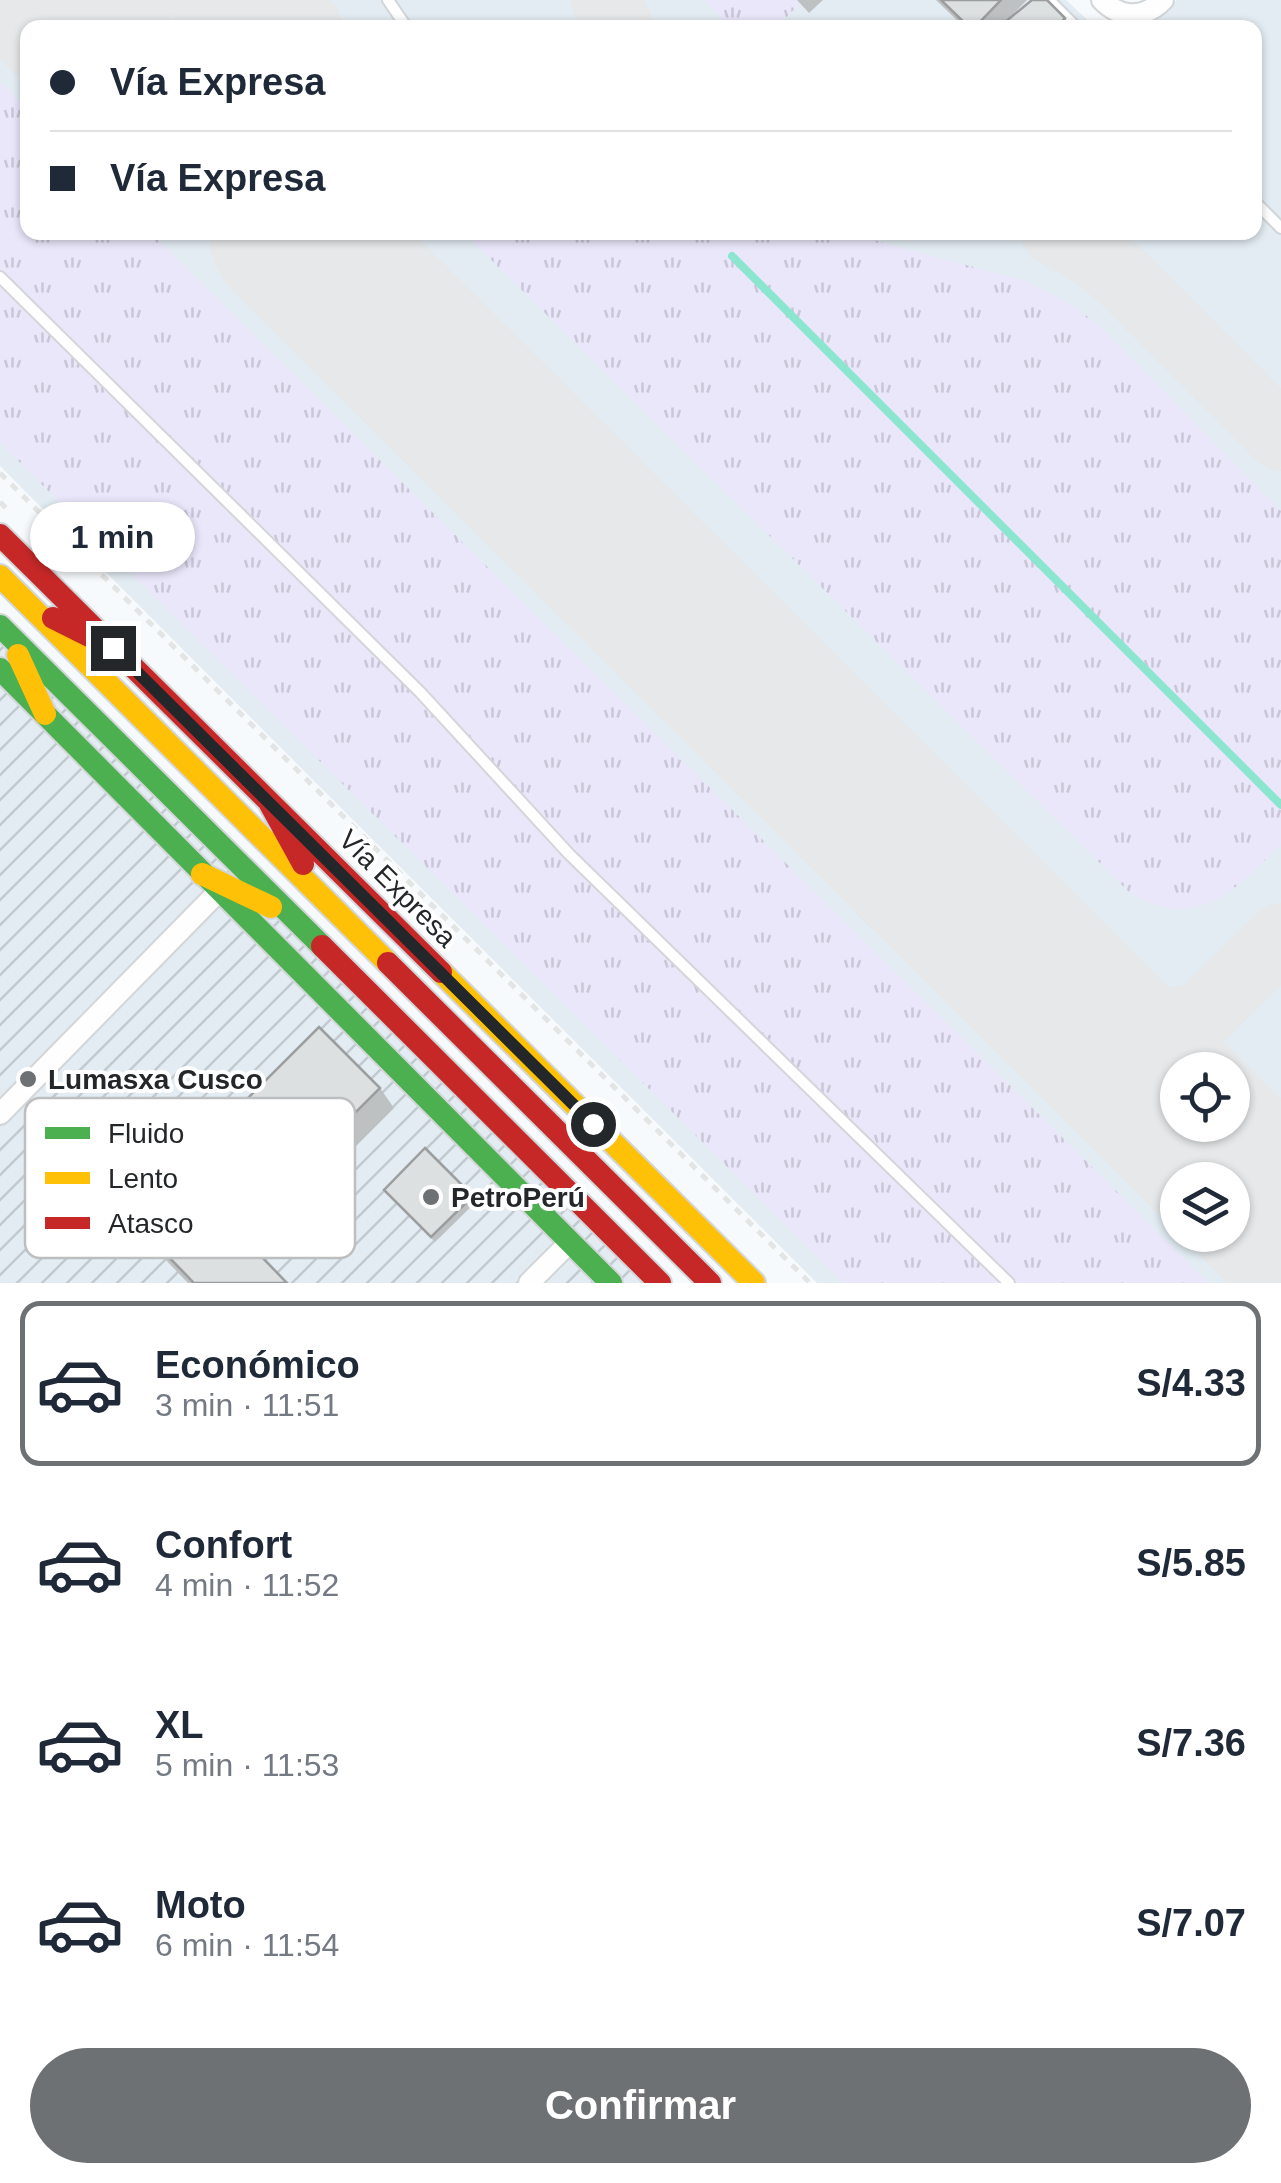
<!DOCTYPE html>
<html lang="es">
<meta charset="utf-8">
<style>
:root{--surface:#fff;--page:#f2f2f3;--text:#1f2937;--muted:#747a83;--line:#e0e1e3;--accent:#6e7173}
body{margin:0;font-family:Arial,sans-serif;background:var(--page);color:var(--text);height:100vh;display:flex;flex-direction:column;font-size:38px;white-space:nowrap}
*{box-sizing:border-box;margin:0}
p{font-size:32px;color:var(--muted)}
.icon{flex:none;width:55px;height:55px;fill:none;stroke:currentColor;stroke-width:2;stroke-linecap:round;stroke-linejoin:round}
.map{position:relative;height:1283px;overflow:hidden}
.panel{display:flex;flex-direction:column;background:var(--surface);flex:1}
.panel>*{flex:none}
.top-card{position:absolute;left:20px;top:20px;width:1242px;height:220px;border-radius:20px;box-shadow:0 2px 8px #0004;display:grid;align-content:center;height:220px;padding:0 30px;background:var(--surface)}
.fabs{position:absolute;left:1160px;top:1052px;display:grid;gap:20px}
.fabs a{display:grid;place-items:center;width:90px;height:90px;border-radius:50%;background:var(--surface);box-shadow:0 2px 8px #0004;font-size:50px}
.end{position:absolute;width:45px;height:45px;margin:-22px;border:12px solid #242729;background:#fff;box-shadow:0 0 0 5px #fff}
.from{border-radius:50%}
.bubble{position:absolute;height:70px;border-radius:35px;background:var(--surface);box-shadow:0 2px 8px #0004;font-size:32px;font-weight:700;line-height:70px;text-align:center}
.top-card b{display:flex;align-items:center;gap:35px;height:95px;font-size:38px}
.top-card b+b{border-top:2px solid var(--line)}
.top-card i{width:25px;height:25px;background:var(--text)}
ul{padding:18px 0 0;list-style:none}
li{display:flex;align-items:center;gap:30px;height:165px;margin:0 20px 15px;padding:0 10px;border:5px solid transparent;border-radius:20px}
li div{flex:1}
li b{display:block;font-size:38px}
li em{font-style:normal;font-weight:700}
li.on{border-color:var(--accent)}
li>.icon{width:90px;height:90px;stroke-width:1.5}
.action{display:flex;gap:20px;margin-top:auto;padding:20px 30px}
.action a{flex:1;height:115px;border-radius:60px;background:var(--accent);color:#fff;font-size:40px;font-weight:700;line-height:115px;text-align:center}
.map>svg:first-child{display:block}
.built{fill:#e2ecf2;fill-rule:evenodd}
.industrial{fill:url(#industrial-furrows)}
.grass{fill:url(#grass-tufts)}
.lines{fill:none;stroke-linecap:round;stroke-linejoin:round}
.stream{stroke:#8be5cf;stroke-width:8}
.taxiway{stroke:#e6e8e9;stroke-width:68}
.runway{stroke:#e6e8e9;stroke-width:168}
.lane-casing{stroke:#d3d6d8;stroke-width:14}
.street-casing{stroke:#d3d6d8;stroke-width:24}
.fast-casing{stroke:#d3d6d8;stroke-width:26}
.slow-casing{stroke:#d3d6d8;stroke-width:26}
.jam-casing{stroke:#d3d6d8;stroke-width:26}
.path{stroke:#e3e4e4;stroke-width:5;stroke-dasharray:8 8;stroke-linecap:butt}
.lane{stroke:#fefeff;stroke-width:10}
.street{stroke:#fefeff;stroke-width:20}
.fast{stroke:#4caf50;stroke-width:22}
.slow{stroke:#ffc107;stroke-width:22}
.jam{stroke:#c62828;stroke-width:22}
.wall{fill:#bec1c2}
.building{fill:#dde0e1;stroke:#9b9d9e;stroke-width:2.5}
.route{stroke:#242729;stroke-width:12}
.poi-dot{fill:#6e7173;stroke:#fff;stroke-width:4}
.labels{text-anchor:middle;stroke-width:8;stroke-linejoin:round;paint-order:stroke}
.street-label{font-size:28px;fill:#242729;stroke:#fff}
.poi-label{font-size:28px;font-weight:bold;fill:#242729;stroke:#fff;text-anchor:start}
.key{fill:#fff;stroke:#bdbebf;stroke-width:2.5}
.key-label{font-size:28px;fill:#242729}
</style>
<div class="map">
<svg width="1281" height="1283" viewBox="0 0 1281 1283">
<defs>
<pattern id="industrial-furrows" width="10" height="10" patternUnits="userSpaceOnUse" patternTransform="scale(2.5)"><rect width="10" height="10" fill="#e2ecf2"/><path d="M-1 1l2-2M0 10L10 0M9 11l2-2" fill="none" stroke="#c2cad0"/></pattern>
<pattern id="grass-tufts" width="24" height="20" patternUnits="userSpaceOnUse" patternTransform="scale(2.5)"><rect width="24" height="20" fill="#ebe7fb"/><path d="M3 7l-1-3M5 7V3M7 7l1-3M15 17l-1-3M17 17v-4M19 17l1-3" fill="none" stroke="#c9c6d7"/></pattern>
</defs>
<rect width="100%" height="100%" fill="#f7fafc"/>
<path class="built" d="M 0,0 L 1066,0 L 1095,27 L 28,28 L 28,232 L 1255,232 L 1255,28 L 1150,27 L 1177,0 L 1281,0 L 1281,1283 L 817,1283 L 324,791 L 0,466 ZM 1178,1070 L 1232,1070 L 1232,1125 L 1178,1125 ZM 1178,1180 L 1232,1180 L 1232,1235 L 1178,1235 Z"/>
<path class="industrial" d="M 0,638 L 647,1283 L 0,1283 Z"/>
<path class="grass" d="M 704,0 L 804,0 L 775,28 L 731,27 Z
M 0,82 L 27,109 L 28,232 L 151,233 L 1209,1283 L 844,1283 L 0,443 Z
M 464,233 L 848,233 L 1025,281 L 1074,306 L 1102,328 L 1281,511 L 1281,844 C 1235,892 1194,934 1128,891 Z"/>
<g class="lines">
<path class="stream" d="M 732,256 L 1281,805"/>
<path class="taxiway" d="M 201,0 L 309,28
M 605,0 L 620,28
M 1055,232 L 1094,254 L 1120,275 L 1281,437
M 1092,1030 L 1134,1032 L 1202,1015 L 1281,937"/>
<path class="runway" d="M 60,0 L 87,28
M 293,232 L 1178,1115
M 1188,1125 L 1281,1218"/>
<defs>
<path id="lane" d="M 388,0 L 407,28
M 1049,0 L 1077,28
M 1255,202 L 1281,228
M 0,277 L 420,692 L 569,854 L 1009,1283"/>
<path id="street" d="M 1102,0 C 1121,19 1144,19 1163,0
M 0,1114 L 219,891
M 529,1283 L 570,1242"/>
<path id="fast" d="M 0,626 L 322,946
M 0,669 L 611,1283"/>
<path id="slow" d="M 0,576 L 388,963
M 18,655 L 45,714
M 202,874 L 271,907
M 441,972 L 754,1283"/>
<path id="jam" d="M 0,535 L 441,972
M 53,618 L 113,648
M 270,804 L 303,864
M 322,946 L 660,1283
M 388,963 L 710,1283"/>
</defs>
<use href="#lane" class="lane-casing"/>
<use href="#street" class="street-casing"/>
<use href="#fast" class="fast-casing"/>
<use href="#slow" class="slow-casing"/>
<use href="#jam" class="jam-casing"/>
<path class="path" d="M 0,473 L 810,1283
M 0,502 L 9,511"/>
<use href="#lane" class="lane"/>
<use href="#street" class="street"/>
<use href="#fast" class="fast"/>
<use href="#slow" class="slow"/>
<use href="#jam" class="jam"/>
</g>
<path class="wall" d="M 797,0 L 823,0 L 809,13 Z
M 936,0 L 1027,0 L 1007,20 L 1065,18 L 1072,28 L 965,28 Z
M 380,1088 L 394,1108 L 305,1197 L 244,1136 L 230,1116 Z
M 70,1155 L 287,1283 L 188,1283 L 84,1175 Z
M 384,1190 L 473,1196 L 477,1201 L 435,1242 Z"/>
<path class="building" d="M 941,0 L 1001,0 L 974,28 L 970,28 Z
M 1032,0 L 1047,0 L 1065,18 L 1056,28 L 999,27 Z
M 319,1027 L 380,1088 L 291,1177 L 230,1116 Z
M 118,1108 L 287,1283 L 194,1283 L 70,1155 Z
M 425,1148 L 473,1196 L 431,1237 L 384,1190 Z"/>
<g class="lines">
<path class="route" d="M 113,648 L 593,1124"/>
</g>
<g class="poi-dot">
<circle cx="28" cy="1079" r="10"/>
<circle cx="431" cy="1197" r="10"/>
</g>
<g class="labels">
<g class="street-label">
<text transform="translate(398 888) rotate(45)" y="10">Vía Expresa</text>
</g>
<g class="poi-label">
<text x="48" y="1089">Lumasxa Cusco</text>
<text x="451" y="1207">PetroPerú</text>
</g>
</g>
<rect x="25" y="1098" width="330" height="160" rx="15" class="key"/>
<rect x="45" y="1127" width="45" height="12" fill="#4caf50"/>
<rect x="45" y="1172" width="45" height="12" fill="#ffc107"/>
<rect x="45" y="1217" width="45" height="12" fill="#c62828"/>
<g class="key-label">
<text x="108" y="1143">Fluido</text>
<text x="108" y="1188">Lento</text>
<text x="108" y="1233">Atasco</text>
</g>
</svg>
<div class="fabs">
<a><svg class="icon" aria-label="locate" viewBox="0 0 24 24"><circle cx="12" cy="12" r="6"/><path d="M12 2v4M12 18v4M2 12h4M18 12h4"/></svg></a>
<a><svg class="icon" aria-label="layers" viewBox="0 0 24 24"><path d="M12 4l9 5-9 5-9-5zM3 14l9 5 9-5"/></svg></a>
</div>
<i class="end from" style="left:593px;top:1124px"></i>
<i class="end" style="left:113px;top:648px"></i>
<div class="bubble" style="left:30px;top:502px;width:165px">1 min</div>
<div class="top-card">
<b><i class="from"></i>Vía Expresa</b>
<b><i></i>Vía Expresa</b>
</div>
</div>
<section class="panel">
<ul>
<li class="on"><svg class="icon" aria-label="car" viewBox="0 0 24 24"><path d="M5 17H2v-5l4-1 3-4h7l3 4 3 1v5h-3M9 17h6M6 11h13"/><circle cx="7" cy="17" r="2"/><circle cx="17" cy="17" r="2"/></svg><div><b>Económico</b><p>3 min · 11:51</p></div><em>S/4.33</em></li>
<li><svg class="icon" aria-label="car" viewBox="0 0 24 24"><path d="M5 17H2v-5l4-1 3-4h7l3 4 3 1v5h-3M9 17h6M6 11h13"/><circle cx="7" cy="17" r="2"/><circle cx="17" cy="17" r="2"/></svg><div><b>Confort</b><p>4 min · 11:52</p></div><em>S/5.85</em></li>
<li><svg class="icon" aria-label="car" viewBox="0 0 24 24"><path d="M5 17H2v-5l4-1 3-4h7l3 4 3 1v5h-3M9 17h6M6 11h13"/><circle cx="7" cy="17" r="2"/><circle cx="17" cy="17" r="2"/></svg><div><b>XL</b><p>5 min · 11:53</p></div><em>S/7.36</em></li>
<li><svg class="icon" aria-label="car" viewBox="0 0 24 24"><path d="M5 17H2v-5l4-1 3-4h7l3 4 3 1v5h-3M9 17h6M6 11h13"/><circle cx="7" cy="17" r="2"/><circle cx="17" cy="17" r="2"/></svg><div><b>Moto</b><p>6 min · 11:54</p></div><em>S/7.07</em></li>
</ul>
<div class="action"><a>Confirmar</a></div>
</section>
